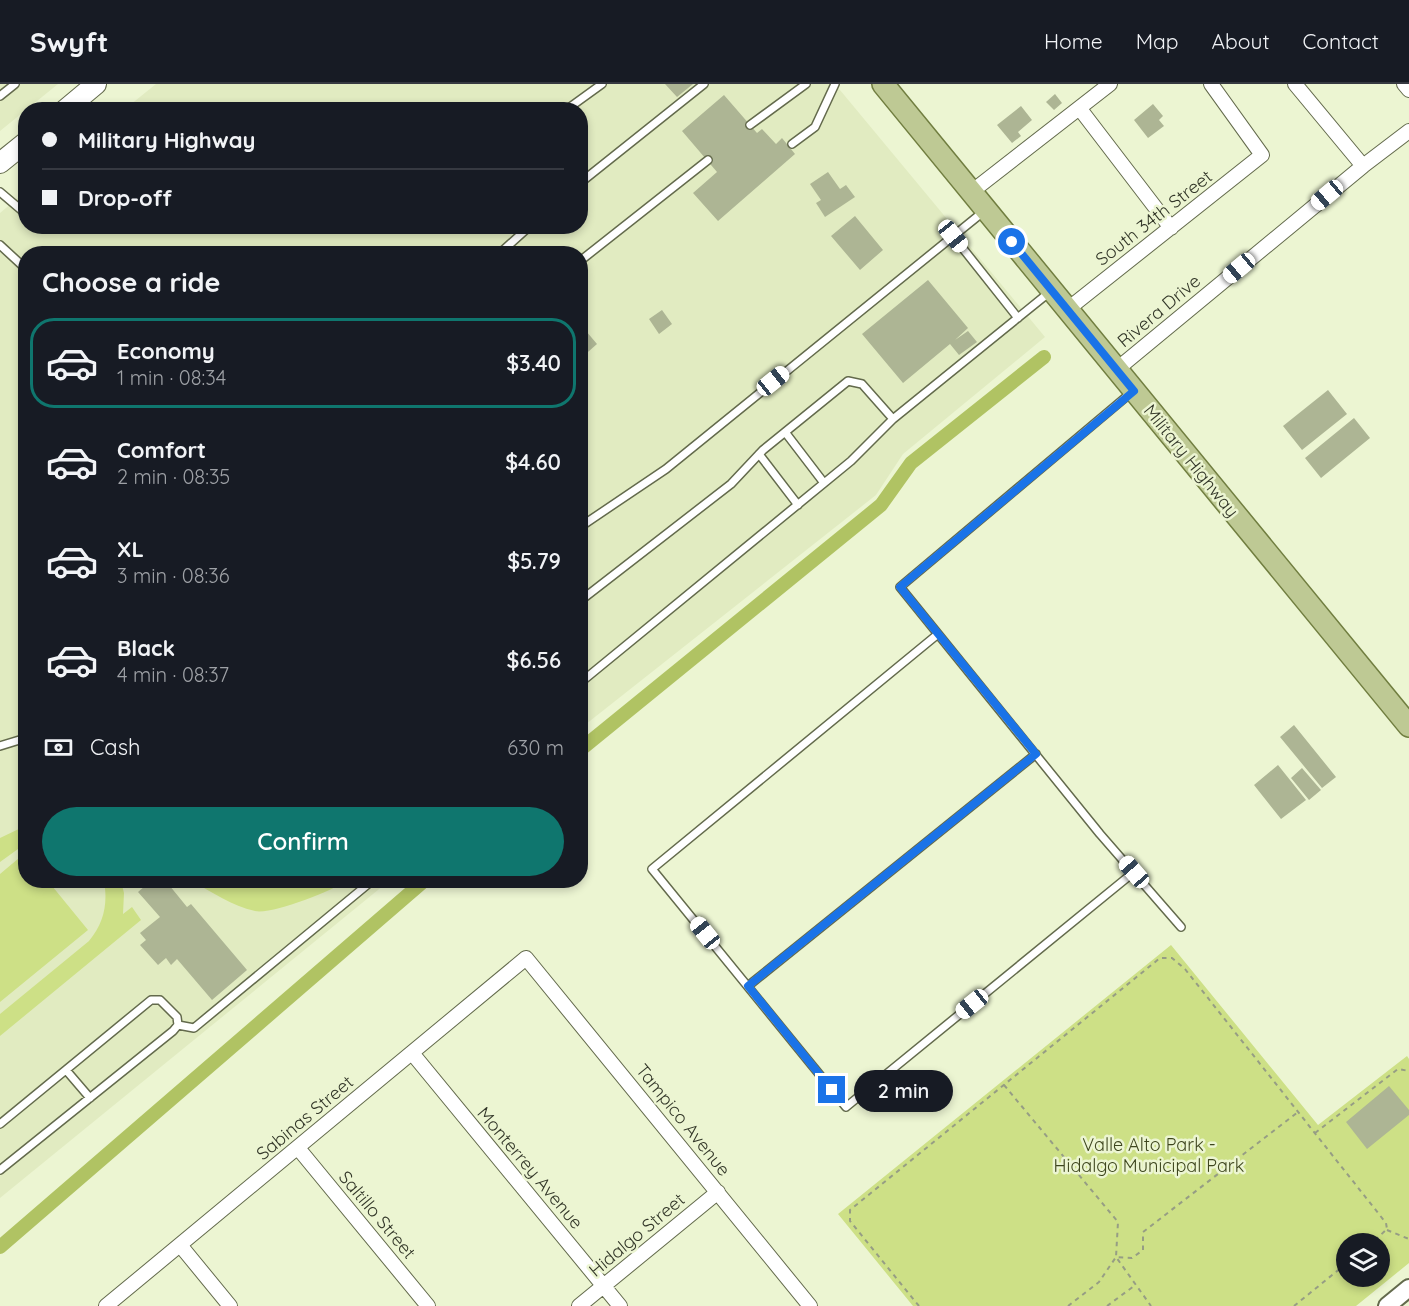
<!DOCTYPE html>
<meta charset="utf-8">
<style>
:root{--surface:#171b24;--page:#242831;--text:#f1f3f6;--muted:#9ea1a6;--line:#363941;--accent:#0f766e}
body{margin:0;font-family:Quicksand,sans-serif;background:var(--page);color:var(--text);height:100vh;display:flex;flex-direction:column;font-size:22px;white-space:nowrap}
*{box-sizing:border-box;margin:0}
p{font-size:20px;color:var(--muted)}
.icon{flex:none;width:33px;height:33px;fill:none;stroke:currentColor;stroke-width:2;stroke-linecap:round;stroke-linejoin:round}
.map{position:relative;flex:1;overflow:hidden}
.drawer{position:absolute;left:18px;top:162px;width:570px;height:642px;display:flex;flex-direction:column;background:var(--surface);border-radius:24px;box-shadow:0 3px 9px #0003}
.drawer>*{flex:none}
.top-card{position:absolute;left:18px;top:18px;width:570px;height:132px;border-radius:24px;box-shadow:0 3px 9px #0003;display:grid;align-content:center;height:132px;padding:0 24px;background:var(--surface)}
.tools{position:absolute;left:1336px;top:1149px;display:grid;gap:12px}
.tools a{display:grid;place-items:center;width:54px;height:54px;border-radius:50%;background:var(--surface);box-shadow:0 3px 9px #0003;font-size:30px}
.end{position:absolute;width:27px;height:27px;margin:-14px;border:8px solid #1a73e8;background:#fff;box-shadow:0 0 0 3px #fff}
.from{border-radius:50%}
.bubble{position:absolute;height:42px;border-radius:21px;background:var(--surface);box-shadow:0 3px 9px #0003;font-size:20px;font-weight:600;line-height:42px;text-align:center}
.car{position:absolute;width:18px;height:36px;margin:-18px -9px;border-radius:8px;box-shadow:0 0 4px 2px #0007;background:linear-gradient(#fff 24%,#345 0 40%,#fff 0 76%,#345 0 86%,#fff 0)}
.top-card b{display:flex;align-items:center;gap:21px;height:57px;font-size:22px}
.top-card b+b{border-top:2px solid var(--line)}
.top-card i{width:15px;height:15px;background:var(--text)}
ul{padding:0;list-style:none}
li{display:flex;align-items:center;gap:18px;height:90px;margin:0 12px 9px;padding:0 12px;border:3px solid transparent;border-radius:24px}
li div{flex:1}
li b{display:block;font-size:22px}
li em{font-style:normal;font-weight:600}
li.selected{border-color:var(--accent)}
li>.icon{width:54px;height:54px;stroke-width:1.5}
h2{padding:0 24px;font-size:27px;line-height:72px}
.pay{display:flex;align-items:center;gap:15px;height:66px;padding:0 24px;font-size:22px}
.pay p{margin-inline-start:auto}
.button{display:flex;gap:12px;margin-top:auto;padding:12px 24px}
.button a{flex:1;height:69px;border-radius:36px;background:var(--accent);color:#fff;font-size:24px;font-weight:600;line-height:69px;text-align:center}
header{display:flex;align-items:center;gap:36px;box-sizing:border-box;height:84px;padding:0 30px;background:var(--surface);border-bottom:2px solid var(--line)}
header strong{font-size:28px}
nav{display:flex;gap:33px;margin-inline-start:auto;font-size:21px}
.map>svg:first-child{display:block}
.built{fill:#e1ebc1}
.green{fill:#cde086;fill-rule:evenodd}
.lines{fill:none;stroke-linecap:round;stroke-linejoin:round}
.canal{stroke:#b0c363;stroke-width:14}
.building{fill:#adb594}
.service-casing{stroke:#636a4c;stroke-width:10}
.minor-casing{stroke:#636a4c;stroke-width:16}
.tertiary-casing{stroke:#636a4c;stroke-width:20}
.secondary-casing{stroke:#636a4c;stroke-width:22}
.primary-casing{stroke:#717e40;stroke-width:24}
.path{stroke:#969d84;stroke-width:2;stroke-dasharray:4.5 4.5;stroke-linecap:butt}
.service{stroke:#fff;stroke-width:7}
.minor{stroke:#fff;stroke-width:14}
.tertiary{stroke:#fff;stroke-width:16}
.secondary{stroke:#fff;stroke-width:20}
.primary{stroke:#bec994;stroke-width:21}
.route{stroke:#1a73e8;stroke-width:8}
.labels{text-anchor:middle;stroke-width:5;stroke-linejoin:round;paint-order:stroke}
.street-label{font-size:18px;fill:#333729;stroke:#ecf5d2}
.park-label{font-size:18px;fill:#3e461e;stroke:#ecf5d2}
</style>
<header>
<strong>Swyft</strong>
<nav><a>Home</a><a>Map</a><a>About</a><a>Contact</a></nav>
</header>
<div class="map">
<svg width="1409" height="1222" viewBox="0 0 1409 1222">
<rect width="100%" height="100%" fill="#ecf5d2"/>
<path class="built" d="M 0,0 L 58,0 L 0,47 Z
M 156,0 L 835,0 L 1045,253 L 903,370 L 876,411 L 581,644 L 580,170 L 26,170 L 26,796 L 389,797 L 0,1114 L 0,129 L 25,108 L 26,142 L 580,142 L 580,26 L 125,25 Z"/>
<path class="green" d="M 25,742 L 25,760 L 0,778 L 0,754 Z
M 25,769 L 26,796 L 48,797 L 88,846 L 0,918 L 0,790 Z
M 104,797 L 121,797 L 124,809 L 123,830 L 132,823 L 141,836 L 0,952 L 0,930 L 89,857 C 104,839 108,820 104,797 Z
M 192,797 L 346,796 L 346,797 C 332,807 271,831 255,827 C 232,822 212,808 192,797 Z
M 1171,861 L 1318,1041 L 1407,972 L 1409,975 L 1409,1179 L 1356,1222 L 913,1222 L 838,1130 ZM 1347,1160 L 1380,1160 L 1380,1192 L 1347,1192 Z"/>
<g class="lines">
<path class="canal" d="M 580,666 L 881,421 L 911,379 L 1044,273
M 0,1163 L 425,796"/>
</g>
<path class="building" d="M 665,0 L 693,0 L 677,13 Z
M 1055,10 L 1062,19 L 1054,26 L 1046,18 Z
M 724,11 L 757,49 L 762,45 L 776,60 L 782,54 L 795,70 L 718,137 L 693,109 L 717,88 L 682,47 Z
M 1153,20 L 1163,32 L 1159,36 L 1164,42 L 1148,54 L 1134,36 Z
M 1021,22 L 1032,36 L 1018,48 L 1021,52 L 1012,59 L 997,41 Z
M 828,88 L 840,105 L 846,101 L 855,113 L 825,133 L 816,119 L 821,116 L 810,100 Z
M 855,132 L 883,166 L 860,186 L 831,152 Z
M 928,196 L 968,244 L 955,256 L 968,247 L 977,258 L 959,271 L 950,260 L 903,299 L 862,250 Z
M 662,226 L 672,240 L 659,250 L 649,235 Z
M 586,247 L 597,260 L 580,275 L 580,251 Z
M 1328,306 L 1347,330 L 1302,366 L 1283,342 Z
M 1354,334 L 1370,354 L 1321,394 L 1305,374 Z
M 1294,641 L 1336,693 L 1322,704 L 1280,653 Z
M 1278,681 L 1306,716 L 1281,735 L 1254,701 Z
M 1302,684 L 1321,706 L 1309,716 L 1291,694 Z
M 152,796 L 165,796 L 187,823 L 191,820 L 247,886 L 212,916 L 177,875 L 171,881 L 166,874 L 158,881 L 140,861 L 146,856 L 140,849 L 160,833 L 138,808 Z
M 1389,1002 L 1409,1026 L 1409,1031 L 1367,1065 L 1346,1038 Z"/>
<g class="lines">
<defs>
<path id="service" d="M 0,12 L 15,0
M 566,26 L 602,0
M 750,41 L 806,0
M 792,60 L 815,43 L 835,0
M 580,99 L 704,0
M 0,108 L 26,130
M 48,142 L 65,142
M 953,152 L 1018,234
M 0,161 L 26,185
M 499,170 L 530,142
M 580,177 L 708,76
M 1132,308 L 900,503 L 1100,750 L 1181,843
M 785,348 L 824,399
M 759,370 L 798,421
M 580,443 L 666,385 L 983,128
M 580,517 L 731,400 L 763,366 L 848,297 L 862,300 L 893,335
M 938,550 L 652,785 L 846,1023 L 1134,788
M 580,599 L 851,377 L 893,335 L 1051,207
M 0,662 L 26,654
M 748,902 L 1036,670
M 178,941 L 194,944 L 373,796
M 66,986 L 90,1014
M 0,1040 L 151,916 L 160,916 L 177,933 L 178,941 L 173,947 L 0,1086"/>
<path id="minor" d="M 1295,0 L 1363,82
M 1404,0 L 1409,6
M 1080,25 L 1171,144
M 970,109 L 1110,0
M 1068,225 L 1262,71 L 1211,0
M 1116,286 L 1363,82 L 1409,47
M 412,969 L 620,1222
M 298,1064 L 428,1222
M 180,1161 L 230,1222
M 106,1222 L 526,874 L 810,1222
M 579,1222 L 718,1108"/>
<path id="tertiary" d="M 1387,1222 L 1409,1204"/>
<path id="secondary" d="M 65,26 L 96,0
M 0,79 L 26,58"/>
<path id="primary" d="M 883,0 L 1409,642"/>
</defs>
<use href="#service" class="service-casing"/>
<use href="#minor" class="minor-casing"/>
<use href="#tertiary" class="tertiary-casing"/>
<use href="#secondary" class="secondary-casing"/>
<use href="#primary" class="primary-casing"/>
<path class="path" d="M 1004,1001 L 1118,1138 L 1116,1173 L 1132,1174 L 1143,1166 L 1143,1148 L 1298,1028
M 1315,1049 L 1398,985 L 1409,987
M 1387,1146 L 1409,1155
M 919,1222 L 850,1137 L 850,1126 L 1160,874 L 1172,874 L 1185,885 L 1386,1139 L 1387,1145 L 1371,1160
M 1068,1222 L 1099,1198 L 1116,1173 L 1151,1222
M 1107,1222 L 1134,1202
M 1294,1222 L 1347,1179"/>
<use href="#service" class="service"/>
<use href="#minor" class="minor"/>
<use href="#tertiary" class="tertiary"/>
<use href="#secondary" class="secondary"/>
<use href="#primary" class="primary"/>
</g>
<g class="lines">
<path class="route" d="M 832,1006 L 748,902 L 1036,670 L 900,503 L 1134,307 L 1012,158"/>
</g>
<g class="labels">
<g class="street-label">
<text transform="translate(1154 134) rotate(-38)" y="6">South 34th Street</text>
<text transform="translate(1159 227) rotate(-40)" y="6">Rivera Drive</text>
<text transform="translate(1191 377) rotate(51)" y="6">Military Highway</text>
<text transform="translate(305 1034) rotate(-40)" y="6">Sabinas Street</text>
<text transform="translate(683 1036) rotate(51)" y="6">Tampico Avenue</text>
<text transform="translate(530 1084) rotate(50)" y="6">Monterrey Avenue</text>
<text transform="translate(377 1131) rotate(50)" y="6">Saltillo Street</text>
<text transform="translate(637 1151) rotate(-40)" y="6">Hidalgo Street</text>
</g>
<g class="park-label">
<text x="1149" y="1067">Valle Alto Park -<tspan x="1149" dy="21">Hidalgo Municipal Park</tspan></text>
</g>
</g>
</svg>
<div class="tools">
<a><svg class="icon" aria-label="layers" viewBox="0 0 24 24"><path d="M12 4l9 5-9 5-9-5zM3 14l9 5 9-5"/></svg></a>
</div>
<i class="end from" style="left:1012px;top:158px"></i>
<i class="end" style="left:832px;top:1006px"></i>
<div class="bubble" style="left:854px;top:986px;width:99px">2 min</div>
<i class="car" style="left:1327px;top:111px;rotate:230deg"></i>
<i class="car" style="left:953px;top:152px;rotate:141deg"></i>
<i class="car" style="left:1239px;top:184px;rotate:230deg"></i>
<i class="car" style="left:773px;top:297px;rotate:51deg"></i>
<i class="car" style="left:1134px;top:788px;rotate:319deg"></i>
<i class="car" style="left:705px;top:849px;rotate:321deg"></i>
<i class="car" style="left:972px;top:920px;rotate:231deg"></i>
<div class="top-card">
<b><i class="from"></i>Military Highway</b>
<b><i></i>Drop-off</b>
</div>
<section class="drawer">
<h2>Choose a ride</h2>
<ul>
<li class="selected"><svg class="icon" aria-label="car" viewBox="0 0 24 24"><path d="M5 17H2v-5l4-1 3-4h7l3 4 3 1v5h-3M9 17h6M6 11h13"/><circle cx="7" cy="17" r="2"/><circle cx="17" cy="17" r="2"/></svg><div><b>Economy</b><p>1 min · 08:34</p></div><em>$3.40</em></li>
<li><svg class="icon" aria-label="car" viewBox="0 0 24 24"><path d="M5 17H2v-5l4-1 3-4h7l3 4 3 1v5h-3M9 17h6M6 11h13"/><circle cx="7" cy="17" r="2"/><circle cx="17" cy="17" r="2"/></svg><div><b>Comfort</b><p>2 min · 08:35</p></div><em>$4.60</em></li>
<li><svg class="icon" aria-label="car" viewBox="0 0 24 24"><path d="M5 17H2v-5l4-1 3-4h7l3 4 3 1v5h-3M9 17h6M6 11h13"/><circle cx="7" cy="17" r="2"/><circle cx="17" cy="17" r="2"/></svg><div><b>XL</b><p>3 min · 08:36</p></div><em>$5.79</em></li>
<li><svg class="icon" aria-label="car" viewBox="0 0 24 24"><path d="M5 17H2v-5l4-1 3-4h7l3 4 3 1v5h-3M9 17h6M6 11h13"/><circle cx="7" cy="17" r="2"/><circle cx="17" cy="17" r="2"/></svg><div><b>Black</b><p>4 min · 08:37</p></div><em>$6.56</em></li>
</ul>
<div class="pay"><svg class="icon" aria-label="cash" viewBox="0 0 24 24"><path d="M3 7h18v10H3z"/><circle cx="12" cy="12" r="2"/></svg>Cash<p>630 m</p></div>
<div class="button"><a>Confirm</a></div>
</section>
</div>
